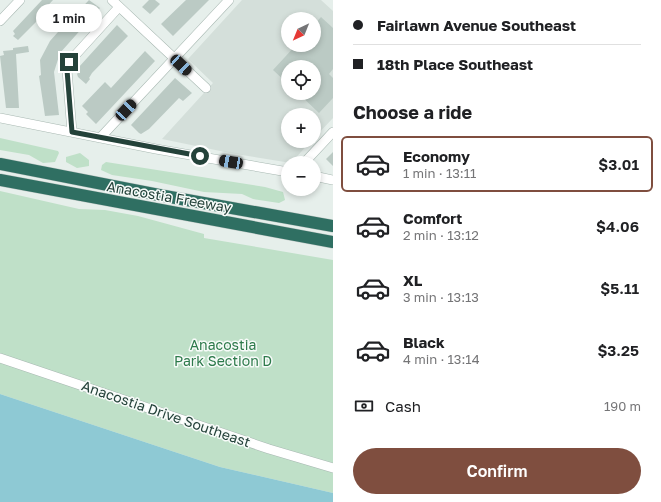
<!DOCTYPE html>
<meta charset="utf-8">
<style>
:root{--surface:#fff;--page:#f6f6f6;--text:#202124;--muted:#757577;--line:#e0e0e0;--accent:#7f4e3f}
body{margin:0;font-family:"Golos Text",sans-serif;background:var(--page);color:var(--text);height:100vh;display:flex;flex-direction:column;font-size:15px;white-space:nowrap}
*{box-sizing:border-box;margin:0}
p{font-size:13px;color:var(--muted)}
.icon{flex:none;width:22px;height:22px;fill:none;stroke:currentColor;stroke-width:2;stroke-linecap:round;stroke-linejoin:round}
.map{position:relative;flex:1;overflow:hidden}
.details{display:flex;flex-direction:column;background:var(--surface);width:328px}
.details>*{flex:none}
.hud{display:grid;align-content:center;height:88px;padding:0 20px;background:var(--surface)}
.needle{width:26px;rotate:223deg}
.controls{position:absolute;left:281px;top:12px;display:grid;gap:8px}
.controls a{display:grid;place-items:center;width:40px;height:40px;border-radius:50%;background:var(--surface);box-shadow:0 2px 6px #0003;font-size:20px}
.end{position:absolute;width:18px;height:18px;margin:-9px;border:5px solid #24423a;background:#fff;box-shadow:0 0 0 2px #fff}
.from{border-radius:50%}
.bubble{position:absolute;height:28px;border-radius:14px;background:var(--surface);box-shadow:0 2px 6px #0003;font-size:13px;font-weight:600;line-height:28px;text-align:center}
.car{position:absolute;width:12px;height:24px;margin:-12px -6px;border-radius:5px;box-shadow:0 0 3px 1px #0007;background:linear-gradient(#222 24%,#8ab4d8 0 40%,#222 0 76%,#8ab4d8 0 86%,#222 0)}
.hud b{display:flex;align-items:center;gap:14px;height:38px;font-size:15px}
.hud b+b{border-top:1px solid var(--line)}
.hud i{width:10px;height:10px;background:var(--text)}
ul{padding:0;list-style:none}
li{display:flex;align-items:center;gap:12px;height:56px;margin:0 8px 6px;padding:0 12px;border:2px solid transparent;border-radius:6px}
li div{flex:1}
li b{display:block;font-size:15px}
li em{font-style:normal;font-weight:600}
li.active{border-color:var(--accent)}
li>.icon{width:36px;height:36px;stroke-width:1.5}
h2{padding:0 20px;font-size:18px;line-height:48px}
.pay{display:flex;align-items:center;gap:10px;height:44px;padding:0 20px;font-size:15px}
.pay p{margin-inline-start:auto}
.action{display:flex;gap:8px;margin-top:auto;padding:8px 20px}
.action a{flex:1;height:46px;border-radius:24px;background:var(--accent);color:#fff;font-size:16px;font-weight:600;line-height:46px;text-align:center}
main{display:flex;flex:1;min-height:0}
.map>svg:first-child{display:block}
.built{fill:#d4dfda;fill-rule:evenodd}
.green{fill:#bfe0c8}
.water{fill:#8ec9d4}
.building{fill:#bbcac4}
.lines{fill:none;stroke-linecap:round;stroke-linejoin:round}
.minor-casing{stroke:#a8b8b2;stroke-width:10}
.highway-casing{stroke:#c2cac8;stroke-width:13}
.minor{stroke:#fff;stroke-width:9}
.highway{stroke:#2f6f62;stroke-width:12}
.route{stroke:#24423a;stroke-width:5}
.labels{text-anchor:middle;stroke-width:3;stroke-linejoin:round;paint-order:stroke}
.street-label{font-size:14px;fill:#24423a;stroke:#f7fbf9}
.park-label{font-size:14px;fill:#2d7a4b;stroke:#f7fbf9}
</style>
<main>
<div class="map">
<svg width="333" height="502" viewBox="0 0 333 502">
<rect width="100%" height="100%" fill="#e6efeb"/>
<path class="built" d="M 242,0 L 321,0 L 333,11 L 333,118 L 314,138 L 314,115 L 288,115 L 288,141 L 311,141 L 291,163 L 230,153 L 162,139 L 213,83 L 188,59 ZM 288,19 L 314,19 L 314,45 L 288,45 ZM 288,67 L 314,67 L 314,93 L 288,93 Z"/>
<path class="green" d="M 0,138 L 58,151 L 59,153 L 55,162 L 43,163 L 29,155 L 0,150 Z
M 80,153 L 89,160 L 89,166 L 77,168 L 66,162 L 66,157 Z
M 106,162 L 265,187 L 283,192 L 285,200 L 279,203 L 253,199 L 242,194 L 204,192 L 152,181 L 112,175 L 101,170 L 102,165 Z
M 0,191 L 79,209 L 105,210 L 138,216 L 204,234 L 204,238 L 333,260 L 333,493 L 220,467 L 0,394 Z"/>
<path class="water" d="M 0,394 L 220,467 L 333,493 L 333,502 L 0,502 Z"/>
<path class="building" d="M 42,0 L 53,0 L 41,13 L 44,14 L 18,40 L 13,36 L 15,34 L 13,31 Z
M 89,0 L 100,8 L 60,53 L 54,72 L 59,115 L 45,116 L 39,76 L 41,75 L 40,60 L 50,41 L 66,23 L 62,20 L 69,12 L 74,16 Z
M 149,0 L 155,0 L 160,4 L 150,14 L 142,7 Z
M 186,0 L 209,0 L 173,36 L 161,24 Z
M 321,17 L 333,28 L 333,69 L 329,74 L 333,78 L 333,98 L 319,113 L 298,93 L 314,93 L 314,67 L 288,67 L 288,84 L 273,70 L 296,45 L 314,45 L 314,25 Z
M 117,25 L 128,36 L 92,73 L 89,78 L 90,79 L 86,84 L 78,77 L 77,74 L 80,70 L 78,68 Z
M 28,46 L 29,52 L 16,54 L 19,108 L 6,108 L 0,56 L 4,55 L 3,51 L 13,50 L 13,48 Z
M 145,51 L 155,61 L 96,124 L 86,114 L 88,112 L 82,106 L 105,82 L 111,88 Z
M 175,78 L 192,93 L 183,101 L 179,98 L 149,129 L 141,134 L 139,133 L 131,125 Z
M 333,152 L 333,166 L 326,159 Z"/>
<g class="lines">
<defs>
<path id="minor" d="M 112,0 L 206,88
M 0,21 L 20,0
M 0,118 L 156,149 L 288,172
M 72,132 L 67,70 L 69,62 L 119,7
M 100,138 L 229,0
M 304,163 L 333,132
M 314,176 L 333,180
M 0,358 L 269,449 L 333,468"/>
<path id="highway" d="M 0,164 L 159,195 L 333,226
M 0,180 L 333,242"/>
</defs>
<use href="#minor" class="minor-casing"/>
<use href="#highway" class="highway-casing"/>
<use href="#minor" class="minor"/>
<use href="#highway" class="highway"/>
</g>
<g class="lines">
<path class="route" d="M 69,62 L 67,70 L 72,132 L 200,156"/>
</g>
<g class="labels">
<g class="street-label">
<text transform="translate(169 197) rotate(10)" y="5">Anacostia Freeway</text>
<text transform="translate(166 414) rotate(19)" y="5">Anacostia Drive Southeast</text>
</g>
<g class="park-label">
<text x="223" y="350">Anacostia<tspan x="223" dy="16">Park Section D</tspan></text>
</g>
</g>
</svg>
<div class="controls">
<a><svg class="needle" viewBox="-14 -14 28 28"><path d="M0-13l5 13h-10z" fill="#e53935"/><path d="M0 13l5-13h-10z" fill="#757577"/></svg></a>
<a><svg class="icon" aria-label="locate" viewBox="0 0 24 24"><circle cx="12" cy="12" r="6"/><path d="M12 2v4M12 18v4M2 12h4M18 12h4"/></svg></a>
<a>+</a>
<a>−</a>
</div>
<i class="end from" style="left:200px;top:156px"></i>
<i class="end" style="left:69px;top:62px"></i>
<div class="bubble" style="left:36px;top:4px;width:66px">1 min</div>
<i class="car" style="left:181px;top:65px;rotate:133deg"></i>
<i class="car" style="left:126px;top:110px;rotate:43deg"></i>
<i class="car" style="left:231px;top:162px;rotate:280deg"></i>
</div>
<section class="details">
<div class="hud">
<b><i class="from"></i>Fairlawn Avenue Southeast</b>
<b><i></i>18th Place Southeast</b>
</div>
<h2>Choose a ride</h2>
<ul>
<li class="active"><svg class="icon" aria-label="car" viewBox="0 0 24 24"><path d="M5 17H2v-5l4-1 3-4h7l3 4 3 1v5h-3M9 17h6M6 11h13"/><circle cx="7" cy="17" r="2"/><circle cx="17" cy="17" r="2"/></svg><div><b>Economy</b><p>1 min · 13:11</p></div><em>$3.01</em></li>
<li><svg class="icon" aria-label="car" viewBox="0 0 24 24"><path d="M5 17H2v-5l4-1 3-4h7l3 4 3 1v5h-3M9 17h6M6 11h13"/><circle cx="7" cy="17" r="2"/><circle cx="17" cy="17" r="2"/></svg><div><b>Comfort</b><p>2 min · 13:12</p></div><em>$4.06</em></li>
<li><svg class="icon" aria-label="car" viewBox="0 0 24 24"><path d="M5 17H2v-5l4-1 3-4h7l3 4 3 1v5h-3M9 17h6M6 11h13"/><circle cx="7" cy="17" r="2"/><circle cx="17" cy="17" r="2"/></svg><div><b>XL</b><p>3 min · 13:13</p></div><em>$5.11</em></li>
<li><svg class="icon" aria-label="car" viewBox="0 0 24 24"><path d="M5 17H2v-5l4-1 3-4h7l3 4 3 1v5h-3M9 17h6M6 11h13"/><circle cx="7" cy="17" r="2"/><circle cx="17" cy="17" r="2"/></svg><div><b>Black</b><p>4 min · 13:14</p></div><em>$3.25</em></li>
</ul>
<div class="pay"><svg class="icon" aria-label="cash" viewBox="0 0 24 24"><path d="M3 7h18v10H3z"/><circle cx="12" cy="12" r="2"/></svg>Cash<p>190 m</p></div>
<div class="action"><a>Confirm</a></div>
</section>
</main>
